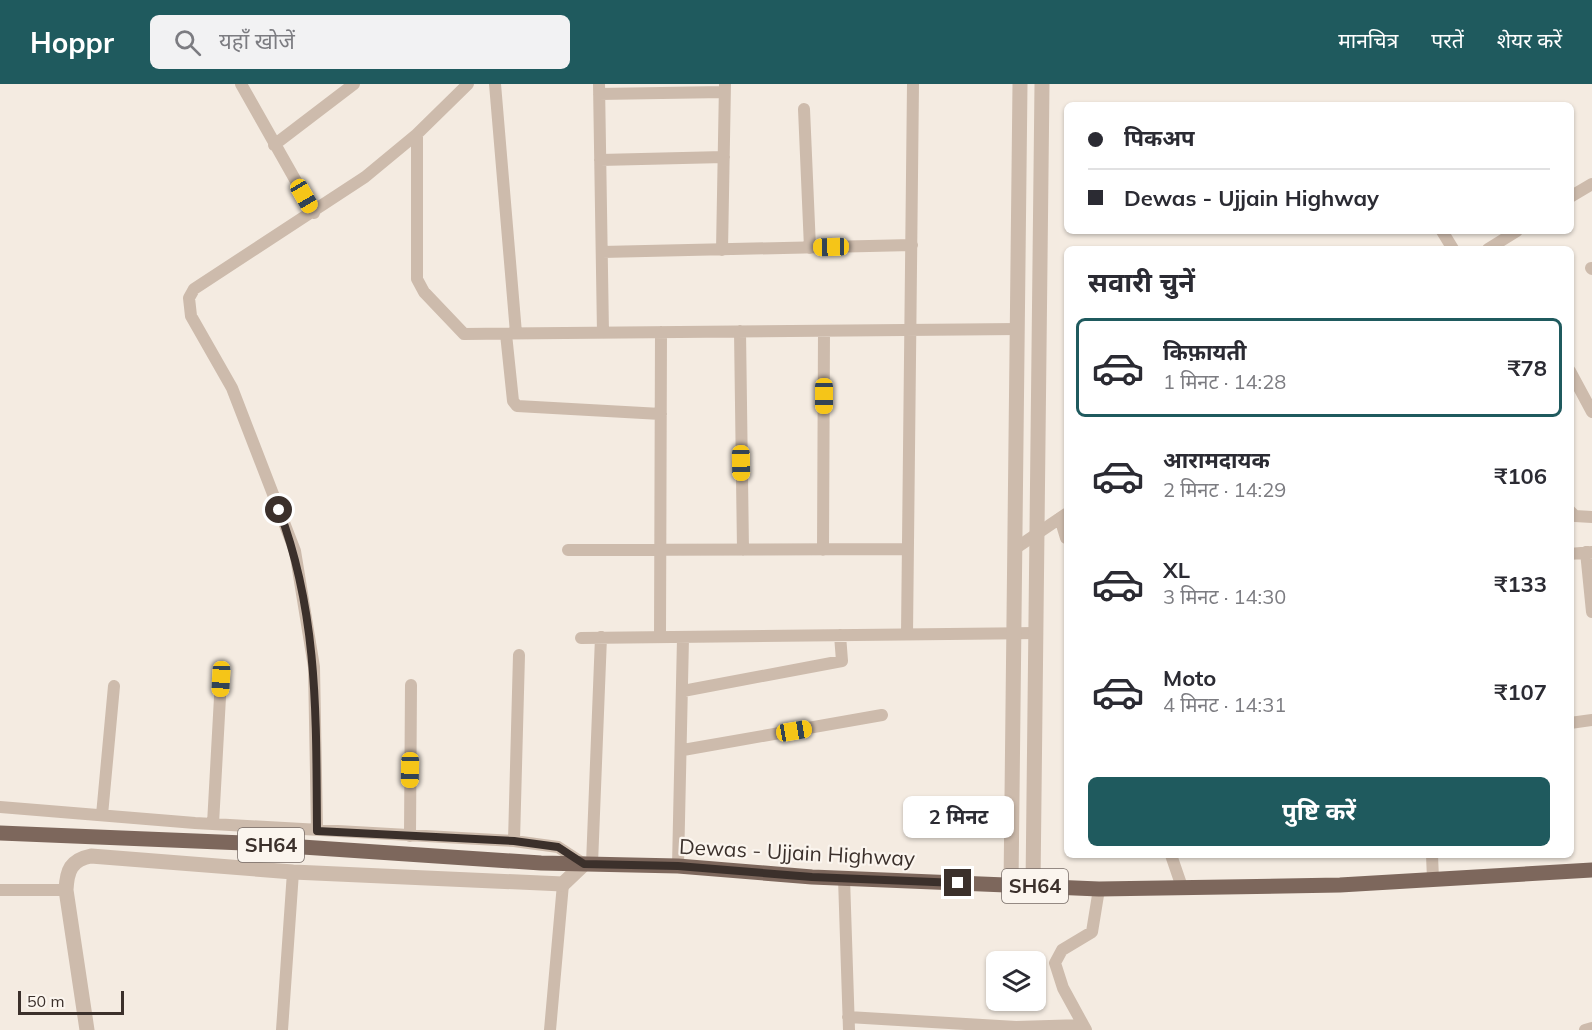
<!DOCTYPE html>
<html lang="hi">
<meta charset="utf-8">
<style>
:root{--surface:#fff;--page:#f2f2f3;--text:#2b2b33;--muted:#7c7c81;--line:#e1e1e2;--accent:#1f5a5e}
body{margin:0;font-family:Mulish,"Noto Sans Devanagari",sans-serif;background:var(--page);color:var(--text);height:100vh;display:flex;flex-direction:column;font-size:22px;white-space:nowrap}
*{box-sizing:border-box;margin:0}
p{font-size:20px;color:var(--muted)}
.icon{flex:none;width:33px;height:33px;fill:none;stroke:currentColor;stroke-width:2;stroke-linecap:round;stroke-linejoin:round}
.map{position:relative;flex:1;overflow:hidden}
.side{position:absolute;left:1064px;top:162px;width:510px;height:612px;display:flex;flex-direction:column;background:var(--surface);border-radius:9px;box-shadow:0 2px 4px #0004}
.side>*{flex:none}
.guide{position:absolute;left:1064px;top:18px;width:510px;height:132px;border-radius:9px;box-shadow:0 2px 4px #0004;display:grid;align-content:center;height:132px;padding:0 24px;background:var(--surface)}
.buttons{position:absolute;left:986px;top:867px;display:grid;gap:12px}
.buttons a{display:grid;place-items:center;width:60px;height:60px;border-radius:9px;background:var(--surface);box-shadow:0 2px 4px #0004;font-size:30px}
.scale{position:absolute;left:18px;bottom:15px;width:106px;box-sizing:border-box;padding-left:6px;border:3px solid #3b302b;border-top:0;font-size:16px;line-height:21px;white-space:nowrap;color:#3b302b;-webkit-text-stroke:4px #fbf5ee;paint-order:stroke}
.end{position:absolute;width:27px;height:27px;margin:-14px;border:8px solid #3b302b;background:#fff;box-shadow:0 0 0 3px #fff}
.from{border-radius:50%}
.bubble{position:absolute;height:42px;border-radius:9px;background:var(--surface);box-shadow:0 2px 4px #0004;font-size:20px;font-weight:700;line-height:42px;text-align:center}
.car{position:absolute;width:18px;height:36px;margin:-18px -9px;border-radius:8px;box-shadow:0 0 4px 2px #0007;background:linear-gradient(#f5c518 24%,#345 0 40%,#f5c518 0 76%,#345 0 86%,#f5c518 0)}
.guide b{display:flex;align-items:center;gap:21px;height:57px;font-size:22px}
.guide b+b{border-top:2px solid var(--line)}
.guide i{width:15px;height:15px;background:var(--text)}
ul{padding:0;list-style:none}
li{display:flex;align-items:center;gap:18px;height:99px;margin:0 12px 9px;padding:0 12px;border:3px solid transparent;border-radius:9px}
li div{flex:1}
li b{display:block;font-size:22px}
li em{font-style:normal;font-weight:700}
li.on{border-color:var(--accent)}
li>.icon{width:54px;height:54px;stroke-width:1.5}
h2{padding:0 24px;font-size:27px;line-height:72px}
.action{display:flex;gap:12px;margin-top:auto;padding:12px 24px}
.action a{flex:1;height:69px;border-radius:9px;background:var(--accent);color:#fff;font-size:24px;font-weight:700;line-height:69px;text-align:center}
header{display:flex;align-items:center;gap:36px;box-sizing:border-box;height:84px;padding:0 30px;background:var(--accent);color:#fff}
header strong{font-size:28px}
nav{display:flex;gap:33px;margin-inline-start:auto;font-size:21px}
.search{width:420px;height:54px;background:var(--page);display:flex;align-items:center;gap:15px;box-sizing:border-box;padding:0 21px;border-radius:9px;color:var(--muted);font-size:22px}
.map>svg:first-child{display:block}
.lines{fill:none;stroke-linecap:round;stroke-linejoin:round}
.minor{stroke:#cdbbac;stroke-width:12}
.tertiary{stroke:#cdbbac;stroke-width:15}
.primary{stroke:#7d675c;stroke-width:15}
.route{stroke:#3b302b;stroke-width:8}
.labels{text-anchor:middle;stroke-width:4.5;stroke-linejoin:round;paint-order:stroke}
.shield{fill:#fbf5ee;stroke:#756b66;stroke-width:1.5}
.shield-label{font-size:20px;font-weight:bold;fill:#3b302b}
.street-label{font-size:21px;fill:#3b302b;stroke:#fbf5ee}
</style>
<header>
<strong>Hoppr</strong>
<div class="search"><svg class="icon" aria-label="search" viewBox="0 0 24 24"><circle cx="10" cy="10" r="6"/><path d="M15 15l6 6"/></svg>यहाँ खोजें</div>
<nav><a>मानचित्र</a><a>परतें</a><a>शेयर करें</a></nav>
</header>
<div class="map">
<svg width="1592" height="946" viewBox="0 0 1592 946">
<rect width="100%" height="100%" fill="#f4ebe1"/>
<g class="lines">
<path class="minor" d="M 241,0 L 314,129
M 495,0 L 516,249
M 599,0 L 603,249
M 599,10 L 724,8
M 804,25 L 810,164
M 417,50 L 417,195 L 424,208 L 464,250 L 1018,245
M 274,61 L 354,0
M 600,76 L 724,73
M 1570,113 L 1592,100
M 1442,147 L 1453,165
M 1488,165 L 1517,147
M 722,166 L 725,0
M 602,168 L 912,161
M 1591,184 L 1592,185
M 740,247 L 743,466
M 506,250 L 513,317 L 517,322 L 661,330
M 1570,287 L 1592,328
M 1570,427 L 1575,432 L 1592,433
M 1060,434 L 1066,454
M 1016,464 L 1066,430
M 568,466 L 908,465
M 823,466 L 824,247
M 1586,468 L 1592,528
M 1570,470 L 1592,468
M 907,550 L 913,0
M 660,553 L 661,248
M 581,554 L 1037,549
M 683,607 L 842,577 L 840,551
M 1570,639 L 1592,636
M 683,666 L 882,631
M 0,723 L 195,739 L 514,757 L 558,763 L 584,780
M 102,731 L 114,602
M 213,740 L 221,595
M 317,746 L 314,583 L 295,467 L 232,304 L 191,232 L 189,214 L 194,205 L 365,93 L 417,50 L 468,0
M 410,752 L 411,601
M 514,757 L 519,571
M 1171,771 L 1182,803
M 1432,771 L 1433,795
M 592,780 L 601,553
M 678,782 L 683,554
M 844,794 L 849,946
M 0,806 L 66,806
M 848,933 L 1016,943 L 1083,941
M 282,946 L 293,788
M 550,946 L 563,800
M 1086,946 L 1063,904 L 1055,879 L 1062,866 L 1092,848 L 1099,805
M 1585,946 L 1592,944"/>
<path class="tertiary" d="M 1011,802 L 1020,0
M 1033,802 L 1042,0
M 87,946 L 66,806 C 67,786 71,776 91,772 L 293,788 L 563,800 L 584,780"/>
<path class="primary" d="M 0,749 L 244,759 L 541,779 L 678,782 L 812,793 L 1099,805 L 1340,801 L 1592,786"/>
</g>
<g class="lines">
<path class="route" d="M 279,426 C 319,531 316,637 317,747 L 514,757 L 558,763 L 584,780 L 678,782 L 812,793 L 958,799"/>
</g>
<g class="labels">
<g class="shield">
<rect x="238" y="744" width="66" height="34" rx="4.5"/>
<rect x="1002" y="785" width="66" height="34" rx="4.5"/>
</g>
<g class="shield-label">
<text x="271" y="768">SH64</text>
<text x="1035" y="809">SH64</text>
</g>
<g class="street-label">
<text transform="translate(797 769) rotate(3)" y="7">Dewas - Ujjain Highway</text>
</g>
</g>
</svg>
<div class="buttons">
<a><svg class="icon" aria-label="layers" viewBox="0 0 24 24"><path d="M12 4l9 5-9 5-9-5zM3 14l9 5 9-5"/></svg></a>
</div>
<div class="scale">50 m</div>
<i class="end from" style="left:279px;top:426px"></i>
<i class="end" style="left:958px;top:799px"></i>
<div class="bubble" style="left:903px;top:712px;width:111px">2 मिनट</div>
<i class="car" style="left:304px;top:112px;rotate:150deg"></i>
<i class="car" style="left:831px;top:163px;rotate:269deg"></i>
<i class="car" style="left:824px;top:312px;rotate:180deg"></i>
<i class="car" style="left:741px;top:379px;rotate:179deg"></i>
<i class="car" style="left:221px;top:595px;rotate:183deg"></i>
<i class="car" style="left:794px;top:647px;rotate:80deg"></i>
<i class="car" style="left:410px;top:686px;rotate:181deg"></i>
<div class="guide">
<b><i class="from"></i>पिकअप</b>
<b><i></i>Dewas - Ujjain Highway</b>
</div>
<section class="side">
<h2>सवारी चुनें</h2>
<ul>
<li class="on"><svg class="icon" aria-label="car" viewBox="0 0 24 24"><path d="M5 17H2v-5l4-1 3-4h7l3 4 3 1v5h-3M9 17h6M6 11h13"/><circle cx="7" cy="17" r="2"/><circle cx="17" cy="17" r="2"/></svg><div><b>किफ़ायती</b><p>1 मिनट · 14:28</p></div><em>₹78</em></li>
<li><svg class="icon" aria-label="car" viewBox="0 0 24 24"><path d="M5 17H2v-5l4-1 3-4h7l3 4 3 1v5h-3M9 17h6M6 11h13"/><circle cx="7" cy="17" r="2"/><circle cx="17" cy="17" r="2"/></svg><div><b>आरामदायक</b><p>2 मिनट · 14:29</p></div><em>₹106</em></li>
<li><svg class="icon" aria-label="car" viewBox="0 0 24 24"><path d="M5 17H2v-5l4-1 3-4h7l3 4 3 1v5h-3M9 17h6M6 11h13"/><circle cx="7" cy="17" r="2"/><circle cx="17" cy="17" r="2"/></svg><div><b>XL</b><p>3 मिनट · 14:30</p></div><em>₹133</em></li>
<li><svg class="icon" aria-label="car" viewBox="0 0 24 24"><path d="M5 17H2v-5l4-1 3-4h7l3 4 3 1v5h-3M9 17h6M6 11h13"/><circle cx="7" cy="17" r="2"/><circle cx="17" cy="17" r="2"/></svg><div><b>Moto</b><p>4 मिनट · 14:31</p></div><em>₹107</em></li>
</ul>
<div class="action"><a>पुष्टि करें</a></div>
</section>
</div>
